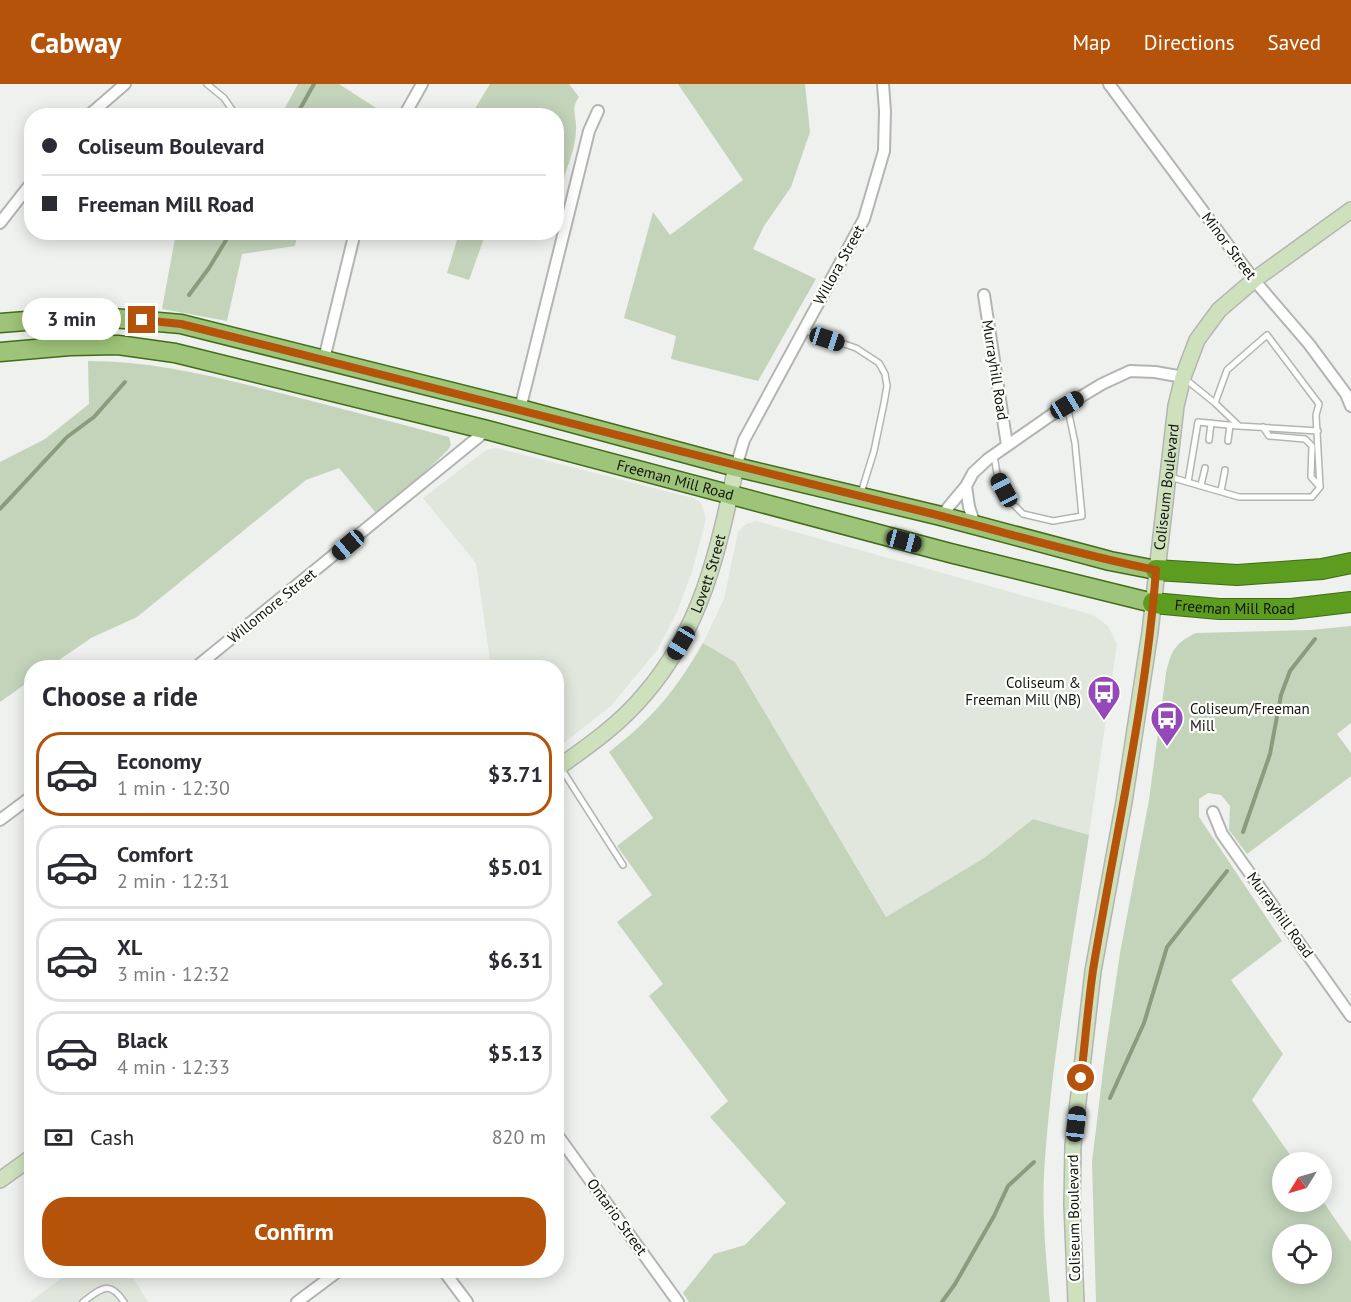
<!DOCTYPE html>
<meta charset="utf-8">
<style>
:root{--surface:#fff;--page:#f7f7f7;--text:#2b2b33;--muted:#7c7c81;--line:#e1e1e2;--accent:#b45309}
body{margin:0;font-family:"PT Sans",sans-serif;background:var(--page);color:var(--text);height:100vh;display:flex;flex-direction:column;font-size:22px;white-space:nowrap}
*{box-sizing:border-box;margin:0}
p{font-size:20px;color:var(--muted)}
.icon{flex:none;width:33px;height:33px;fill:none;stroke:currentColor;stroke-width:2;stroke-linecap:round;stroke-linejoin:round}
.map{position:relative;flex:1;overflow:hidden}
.sheet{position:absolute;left:24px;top:576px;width:540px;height:618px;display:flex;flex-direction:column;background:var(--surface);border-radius:24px;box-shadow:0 3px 15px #0003}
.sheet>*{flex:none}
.hud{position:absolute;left:24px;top:24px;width:540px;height:132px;border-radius:24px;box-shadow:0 3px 15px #0003;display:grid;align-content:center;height:132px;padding:0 18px;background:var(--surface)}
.needle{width:39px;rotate:233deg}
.buttons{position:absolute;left:1272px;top:1068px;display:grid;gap:12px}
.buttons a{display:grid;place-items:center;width:60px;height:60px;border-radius:50%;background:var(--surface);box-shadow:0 3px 15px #0003;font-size:30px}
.end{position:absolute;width:27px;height:27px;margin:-14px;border:8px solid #b45309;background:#fff;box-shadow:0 0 0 3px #fff}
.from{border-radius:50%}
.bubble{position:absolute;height:42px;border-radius:21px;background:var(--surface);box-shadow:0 3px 15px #0003;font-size:20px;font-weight:700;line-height:42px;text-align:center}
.car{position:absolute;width:18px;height:36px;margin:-18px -9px;border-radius:8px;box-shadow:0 0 4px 2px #0007;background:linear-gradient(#222 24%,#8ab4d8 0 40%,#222 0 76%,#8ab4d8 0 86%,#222 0)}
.hud b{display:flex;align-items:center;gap:21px;height:57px;font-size:22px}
.hud b+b{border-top:2px solid var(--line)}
.hud i{width:15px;height:15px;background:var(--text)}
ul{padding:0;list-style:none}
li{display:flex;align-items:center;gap:18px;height:84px;margin:0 12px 9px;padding:0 6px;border:3px solid var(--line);border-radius:24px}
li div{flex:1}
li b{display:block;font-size:22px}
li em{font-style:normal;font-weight:700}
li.active{border-color:var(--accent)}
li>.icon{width:54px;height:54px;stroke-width:1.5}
h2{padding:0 18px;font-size:27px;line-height:72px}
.pay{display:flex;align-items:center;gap:15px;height:66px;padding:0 18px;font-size:22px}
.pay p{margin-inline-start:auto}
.primary-button{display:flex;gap:12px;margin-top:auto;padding:12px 18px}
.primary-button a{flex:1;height:69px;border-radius:24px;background:var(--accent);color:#fff;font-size:24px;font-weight:700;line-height:69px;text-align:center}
header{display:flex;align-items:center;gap:36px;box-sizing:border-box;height:84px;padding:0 30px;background:var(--accent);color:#fff}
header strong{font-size:28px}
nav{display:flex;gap:33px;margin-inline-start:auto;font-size:21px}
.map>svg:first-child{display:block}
.built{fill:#e1e7dd}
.green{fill:#c4d4bb;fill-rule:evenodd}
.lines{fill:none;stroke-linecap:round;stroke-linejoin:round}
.stream{stroke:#899d7c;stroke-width:4}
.lane-casing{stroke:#b3b5b2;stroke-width:8}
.street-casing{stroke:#b3b5b2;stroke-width:14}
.secondary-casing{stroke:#b3b5b2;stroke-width:18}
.primary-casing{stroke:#426c19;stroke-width:21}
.highway-casing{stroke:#426c19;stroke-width:22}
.lane{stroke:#fff;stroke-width:5}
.street{stroke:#fff;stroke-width:10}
.secondary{stroke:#cee1bc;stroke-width:15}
.primary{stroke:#9dc478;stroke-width:18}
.highway{stroke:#5c9c1e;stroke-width:20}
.route{stroke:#b45309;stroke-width:8}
.labels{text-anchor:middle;stroke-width:4.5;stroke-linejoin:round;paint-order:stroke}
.street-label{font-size:15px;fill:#121211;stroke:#fdfffb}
.poi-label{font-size:15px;fill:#121211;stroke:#fdfffb;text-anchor:end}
</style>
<header>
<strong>Cabway</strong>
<nav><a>Map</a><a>Directions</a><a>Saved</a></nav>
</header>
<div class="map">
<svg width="1351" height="1218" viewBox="0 0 1351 1218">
<rect width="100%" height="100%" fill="#eff1ee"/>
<path class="built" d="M 496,364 L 693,414 L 701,419 L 706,435 L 692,488 L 677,528 L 658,565 L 611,622 L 557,664 L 556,584 L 491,583 L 476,479 L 423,414 L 486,366 Z
M 756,437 L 1093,531 L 1108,542 L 1117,560 L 1089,751 L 1033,735 L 984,774 L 886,833 L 735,578 L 703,559 L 724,515 L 738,448 L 746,440 Z
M 72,1186 L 129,1187 L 148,1218 L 30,1218 Z"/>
<path class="green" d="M 298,0 L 339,0 L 387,31 L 281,31 Z
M 490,0 L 569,0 L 579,13 C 570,25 577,32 576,46 C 576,63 567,82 563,98 L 557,98 L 556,32 L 471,31 Z
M 678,0 L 805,0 L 810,48 L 791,103 L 764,142 L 753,165 L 816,195 L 758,297 L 671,275 L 676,252 L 624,234 L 653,128 L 670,151 L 743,96 Z
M 176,149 L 176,148 L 298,149 L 295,162 L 242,170 L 227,237 L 162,225 Z
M 459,149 L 486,149 L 469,196 L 447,189 Z
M 88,277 C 149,277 209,291 268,306 C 329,321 389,337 449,353 L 451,361 L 447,367 L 407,405 L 376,429 L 339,384 L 306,396 L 137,533 L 91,554 L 49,583 L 32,584 L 31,596 L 0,618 L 0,378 L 45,355 L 89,320 Z
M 1351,542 L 1351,639 L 1337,650 L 1351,669 L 1351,692 L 1247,770 L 1229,746 L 1230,722 L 1221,711 L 1208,709 L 1199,715 L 1199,733 L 1282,857 L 1231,896 L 1283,970 L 1252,1016 L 1295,1078 L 1282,1078 L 1282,1118 L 1322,1118 L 1322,1116 L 1351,1158 L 1351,1218 L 1096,1218 L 1092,1078 L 1105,970 L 1120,869 L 1149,716 L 1166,589 C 1171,567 1175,559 1196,549 L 1311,546 ZM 1282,1150 L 1322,1150 L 1322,1190 L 1282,1190 Z
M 703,559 L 735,578 L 886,833 L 984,774 L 1033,735 L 1089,751 C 1072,863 1051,976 1044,1090 C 1042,1132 1046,1176 1050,1218 L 689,1218 L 683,1209 L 714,1170 L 745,1161 L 786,1119 L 710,1033 L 728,1017 L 649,912 L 663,900 L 617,838 L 652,811 L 617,762 L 653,734 L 609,668 C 652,635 676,606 703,559 Z"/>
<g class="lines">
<path class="stream" d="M 296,32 L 314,0
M 189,211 L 209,184 L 231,148
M 0,425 L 67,353 L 94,333 L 125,298
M 1243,748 L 1270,670 L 1281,611 L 1290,587 L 1315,555
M 1110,1014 L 1144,939 L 1167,863 L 1227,787
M 942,1218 L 955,1200 L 994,1132 L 1008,1102 L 1034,1078"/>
<defs>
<path id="lane" d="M 207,0 L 224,14 L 235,30
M 803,246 L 856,264 L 879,279 L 885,290 L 887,302 L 884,319 L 874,367 L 861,409
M 1215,319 L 1239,342 L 1318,347
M 1263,343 L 1269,352 L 1305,355 L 1312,362 L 1311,393 L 1320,403
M 1209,356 L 1211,339
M 1228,357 L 1230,341
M 994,372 L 998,395 L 1009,416 L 1023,430 L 1053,437 L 1082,432 L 1075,359 L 1067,321
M 1170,393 L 1239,413 L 1312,413 L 1320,403 L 1316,331 L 1319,320 L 1267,251 L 1227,286 L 1215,319 L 1184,294
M 1188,398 L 1198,338 L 1238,342
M 1201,401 L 1205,384
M 1221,407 L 1225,386
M 208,573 L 217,584
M 561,684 L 623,781
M 83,1218 C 101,1205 109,1195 124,1218"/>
<path id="street" d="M 1109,0 L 1254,196 L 1309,260 L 1346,310 L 1351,322
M 88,32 L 125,0
M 404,32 L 422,0
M 0,139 L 32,98
M 984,211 L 1007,361
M 324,275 L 355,148
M 520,325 L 589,47 L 598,27
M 736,383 L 744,356 L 864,135 L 884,67 L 885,27 L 883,0
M 966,402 L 969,423 L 975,441
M 941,432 L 966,402 L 973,389 L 988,375 L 1057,327 L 1102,300 L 1130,287 L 1155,288 L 1183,293
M 195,584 L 487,346
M 1213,728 L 1222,750 L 1351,932
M 0,736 L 32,712
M 556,1049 L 678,1218
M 443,1186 L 467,1218
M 297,1218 L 340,1186"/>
<g id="secondary">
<path id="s1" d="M 556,685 C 587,663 620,640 644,611 C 702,544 718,467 736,383"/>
<path d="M 0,1096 L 32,1073"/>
<path id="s2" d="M 1076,1218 L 1072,1121 L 1073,1062 L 1093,887 L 1124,718 L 1150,548 L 1176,322 L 1183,293 L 1197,256 L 1219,226 L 1254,196 L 1351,126"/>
</g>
<g id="primary">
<path d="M 0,239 L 90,232 L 181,240 L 520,325 L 736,383 L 941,432 L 1110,477 L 1156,486"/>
<path id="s3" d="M 0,268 L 70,262 L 118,261 L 175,269 L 487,346 L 950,469 L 1153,519"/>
</g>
<g id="highway">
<path d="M 1156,486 L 1237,491 L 1322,485 L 1351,479"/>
<path id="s4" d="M 1153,519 L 1219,525 L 1291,525 L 1351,518"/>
</g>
</defs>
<use href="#lane" class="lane-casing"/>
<use href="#street" class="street-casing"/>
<use href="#secondary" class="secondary-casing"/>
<use href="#primary" class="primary-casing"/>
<use href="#highway" class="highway-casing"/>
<use href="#lane" class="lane"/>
<use href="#street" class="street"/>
<use href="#secondary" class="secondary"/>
<use href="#primary" class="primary"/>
<use href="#highway" class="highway"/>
</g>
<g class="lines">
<path class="route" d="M 142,236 L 181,240 C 430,302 677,368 925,428 C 1002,447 1078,471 1156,486 C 1146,621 1115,753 1093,886 C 1088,922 1085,958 1081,994"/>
</g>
<defs>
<symbol id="bus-pin" viewBox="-11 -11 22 30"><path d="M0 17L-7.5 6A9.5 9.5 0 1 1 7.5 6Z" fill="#9548b9" stroke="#fdfffb"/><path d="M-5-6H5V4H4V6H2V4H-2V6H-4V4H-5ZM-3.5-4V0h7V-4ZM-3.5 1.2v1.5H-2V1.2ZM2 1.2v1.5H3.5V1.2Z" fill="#fff"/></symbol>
</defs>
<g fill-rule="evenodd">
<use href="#bus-pin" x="1085" y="589" width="38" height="52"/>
<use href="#bus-pin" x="1148" y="615" width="38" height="52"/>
</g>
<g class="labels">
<g class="street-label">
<text transform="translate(1229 162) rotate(53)" y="5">Minor Street</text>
<text transform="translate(839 181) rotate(-61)" y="5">Willora Street</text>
<text transform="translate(995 286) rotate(81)" y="5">Murrayhill Road</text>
<text dy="5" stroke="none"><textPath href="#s3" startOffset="692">Freeman Mill Road</textPath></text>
<text dy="5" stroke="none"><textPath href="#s2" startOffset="822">Coliseum Boulevard</textPath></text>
<text dy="5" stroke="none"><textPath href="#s1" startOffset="254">Lovett Street</textPath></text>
<text transform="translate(272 522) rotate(-39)" y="5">Willomore Street</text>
<text dy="5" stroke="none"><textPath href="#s4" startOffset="82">Freeman Mill Road</textPath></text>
<text transform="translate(1280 831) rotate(54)" y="5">Murrayhill Road</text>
<text transform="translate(617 1133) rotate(54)" y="5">Ontario Street</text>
<text transform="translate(1074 1134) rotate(-91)" y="5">Coliseum Boulevard</text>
</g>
<g class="poi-label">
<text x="1081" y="604">Coliseum &amp;<tspan x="1081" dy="17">Freeman Mill (NB)</tspan></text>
<text x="1190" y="630" text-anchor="start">Coliseum/Freeman<tspan x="1190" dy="17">Mill</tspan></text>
</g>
</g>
</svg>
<div class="buttons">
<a><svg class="needle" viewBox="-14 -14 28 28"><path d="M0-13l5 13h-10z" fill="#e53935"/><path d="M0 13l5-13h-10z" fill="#7c7c81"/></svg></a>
<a><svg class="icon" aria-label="locate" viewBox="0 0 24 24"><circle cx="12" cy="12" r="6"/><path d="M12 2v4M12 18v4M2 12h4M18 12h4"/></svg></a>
</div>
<i class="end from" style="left:1081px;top:994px"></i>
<i class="end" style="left:142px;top:236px"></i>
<div class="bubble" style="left:22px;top:214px;width:99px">3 min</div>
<i class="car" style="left:827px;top:255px;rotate:108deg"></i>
<i class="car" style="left:1067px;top:321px;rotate:59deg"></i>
<i class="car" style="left:1004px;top:406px;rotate:332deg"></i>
<i class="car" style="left:904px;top:457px;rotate:105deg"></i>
<i class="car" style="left:348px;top:461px;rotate:230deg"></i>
<i class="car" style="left:681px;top:559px;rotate:211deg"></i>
<i class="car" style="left:1076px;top:1040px;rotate:7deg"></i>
<div class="hud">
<b><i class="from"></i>Coliseum Boulevard</b>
<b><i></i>Freeman Mill Road</b>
</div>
<section class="sheet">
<h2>Choose a ride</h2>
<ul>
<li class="active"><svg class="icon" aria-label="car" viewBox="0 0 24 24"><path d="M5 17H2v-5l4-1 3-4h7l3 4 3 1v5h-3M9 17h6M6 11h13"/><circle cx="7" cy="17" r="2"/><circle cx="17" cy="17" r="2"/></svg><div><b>Economy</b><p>1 min · 12:30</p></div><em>$3.71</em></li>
<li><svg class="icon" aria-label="car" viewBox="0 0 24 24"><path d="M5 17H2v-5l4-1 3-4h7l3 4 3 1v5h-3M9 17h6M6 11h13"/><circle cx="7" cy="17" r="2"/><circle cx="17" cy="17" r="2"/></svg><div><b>Comfort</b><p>2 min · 12:31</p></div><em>$5.01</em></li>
<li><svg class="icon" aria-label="car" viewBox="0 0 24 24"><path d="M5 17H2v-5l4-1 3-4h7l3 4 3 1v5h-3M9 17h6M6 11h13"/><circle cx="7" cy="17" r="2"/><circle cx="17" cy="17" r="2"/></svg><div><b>XL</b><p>3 min · 12:32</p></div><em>$6.31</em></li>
<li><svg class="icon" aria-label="car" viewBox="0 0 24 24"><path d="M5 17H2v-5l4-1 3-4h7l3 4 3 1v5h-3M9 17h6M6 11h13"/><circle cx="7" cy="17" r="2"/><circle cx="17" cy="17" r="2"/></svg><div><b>Black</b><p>4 min · 12:33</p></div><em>$5.13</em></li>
</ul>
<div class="pay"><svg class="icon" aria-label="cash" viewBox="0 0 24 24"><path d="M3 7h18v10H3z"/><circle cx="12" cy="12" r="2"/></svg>Cash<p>820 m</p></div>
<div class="primary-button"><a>Confirm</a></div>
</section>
</div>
